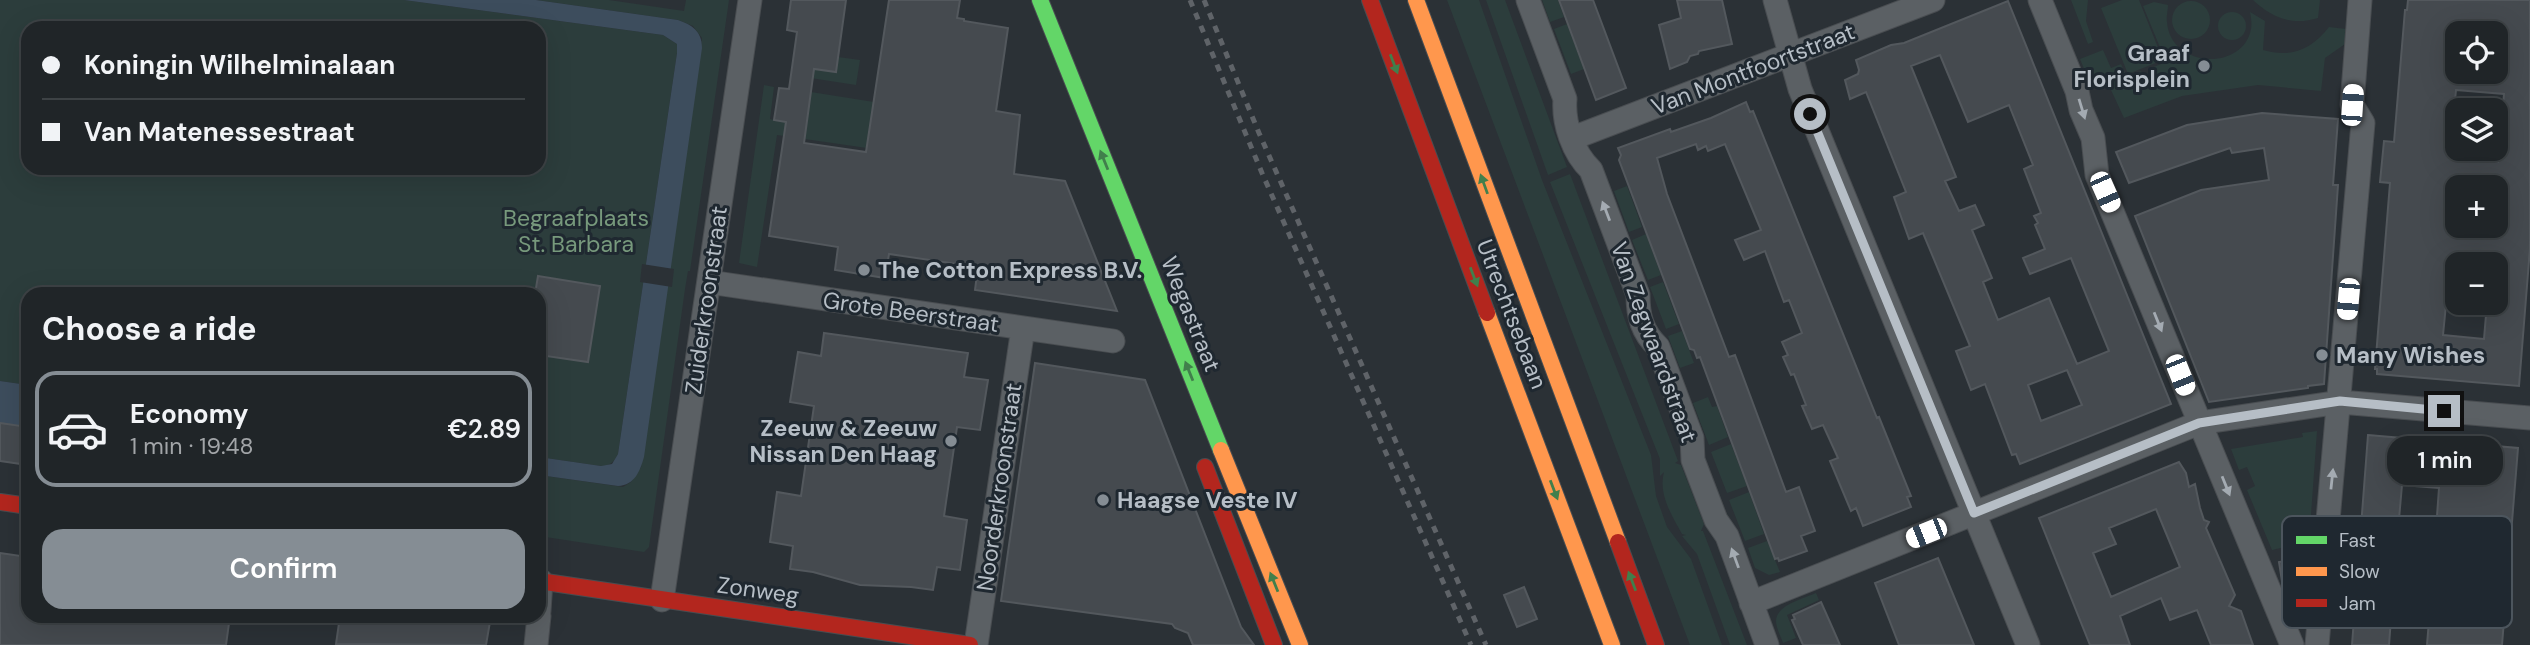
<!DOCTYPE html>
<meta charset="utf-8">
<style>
:root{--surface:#202528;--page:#282d30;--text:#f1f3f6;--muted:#a2a5a8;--line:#3d4245;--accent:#858d94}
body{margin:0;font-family:"DM Sans",sans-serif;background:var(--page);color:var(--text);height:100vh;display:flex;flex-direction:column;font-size:26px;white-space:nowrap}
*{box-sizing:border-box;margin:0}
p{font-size:23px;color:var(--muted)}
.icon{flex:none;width:38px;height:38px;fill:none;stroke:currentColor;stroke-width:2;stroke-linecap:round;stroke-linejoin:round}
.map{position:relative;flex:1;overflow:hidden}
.sheet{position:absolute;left:21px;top:287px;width:525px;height:336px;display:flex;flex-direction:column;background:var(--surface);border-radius:21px;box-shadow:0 7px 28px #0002,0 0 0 2px var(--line)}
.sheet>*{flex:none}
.guide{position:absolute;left:21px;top:21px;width:525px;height:154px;border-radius:21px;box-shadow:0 7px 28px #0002,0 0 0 2px var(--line);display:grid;align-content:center;height:154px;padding:0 21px;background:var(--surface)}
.tools{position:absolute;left:2445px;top:21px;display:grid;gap:14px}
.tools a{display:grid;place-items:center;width:63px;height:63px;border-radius:14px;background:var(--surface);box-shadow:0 7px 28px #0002,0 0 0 2px var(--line);font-size:35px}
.end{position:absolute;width:32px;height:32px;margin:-16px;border:9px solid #b6bec6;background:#111;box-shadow:0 0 0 4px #111}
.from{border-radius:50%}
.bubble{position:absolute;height:49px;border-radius:21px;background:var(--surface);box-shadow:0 7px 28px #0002,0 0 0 2px var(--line);font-size:23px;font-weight:600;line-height:49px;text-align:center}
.car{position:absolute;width:21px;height:42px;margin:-21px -10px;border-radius:9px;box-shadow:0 0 5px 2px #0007;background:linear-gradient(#fff 24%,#345 0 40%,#fff 0 76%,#345 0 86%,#fff 0)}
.guide b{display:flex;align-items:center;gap:24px;height:66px;font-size:26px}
.guide b+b{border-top:2px solid var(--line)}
.guide i{width:18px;height:18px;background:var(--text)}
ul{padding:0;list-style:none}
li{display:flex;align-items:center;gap:21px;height:116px;margin:0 14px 10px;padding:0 7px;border:4px solid transparent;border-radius:21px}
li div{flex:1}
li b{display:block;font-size:26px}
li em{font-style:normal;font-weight:600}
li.current{border-color:var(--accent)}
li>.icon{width:63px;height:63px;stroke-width:1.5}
h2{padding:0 21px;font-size:32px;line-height:84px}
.cta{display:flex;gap:14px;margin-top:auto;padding:14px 21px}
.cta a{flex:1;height:80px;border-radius:21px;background:var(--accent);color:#fff;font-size:28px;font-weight:600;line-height:80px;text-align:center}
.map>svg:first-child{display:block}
.green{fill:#2c3d3c;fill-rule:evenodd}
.water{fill:#3d4d5d}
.pier{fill:#2b3136}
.building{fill:#454a4f;stroke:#53585d;stroke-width:2;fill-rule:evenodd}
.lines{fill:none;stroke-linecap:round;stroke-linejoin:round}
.street-casing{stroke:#494d51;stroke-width:25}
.fast-casing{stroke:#494d51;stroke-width:18}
.slow-casing{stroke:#494d51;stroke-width:18}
.jam-casing{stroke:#494d51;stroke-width:18}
.street{stroke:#5b6064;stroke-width:23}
.fast{stroke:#63d668;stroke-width:16}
.slow{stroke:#ff974d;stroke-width:16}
.jam{stroke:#b3261e;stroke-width:16}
.rail{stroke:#5f6368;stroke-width:5;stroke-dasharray:7 7;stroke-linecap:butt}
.oneway{fill:#417f4c}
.oneway2{fill:#a4abb2}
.route{stroke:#b6bec6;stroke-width:9}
.poi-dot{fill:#858d94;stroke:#1f2830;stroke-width:2.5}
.labels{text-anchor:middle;stroke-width:6;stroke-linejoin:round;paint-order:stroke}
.poi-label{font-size:23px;font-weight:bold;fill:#b6bec6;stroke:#1f2830;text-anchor:start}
.street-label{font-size:23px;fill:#b6bec6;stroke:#1f2830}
.park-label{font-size:23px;fill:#77997c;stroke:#1f2830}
.key{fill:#1f2830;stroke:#4c555d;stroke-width:2}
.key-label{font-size:19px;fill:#b6bec6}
</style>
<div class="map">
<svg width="2530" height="645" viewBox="0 0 2530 645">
<rect width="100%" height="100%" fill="#2b3136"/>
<path class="green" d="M 0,0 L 404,0 L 663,35 L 677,44 L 677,53 L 618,454 C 614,462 610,466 601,466 L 539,457 L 539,294 L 28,294 L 28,385 L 0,381 ZM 28,28 L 539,28 L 539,168 L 28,168 Z
M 536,0 L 609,0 L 684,11 L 686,0 L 729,0 L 690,271 L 688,271 L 685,289 L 649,547 L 644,552 L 539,536 L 539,475 L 623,487 L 631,482 L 641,467 L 702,38 L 693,26 L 678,20 Z
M 1447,0 L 1479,0 L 1542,180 L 1651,455 L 1656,496 L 1667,527 L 1691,559 L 1722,645 L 1690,645 Z
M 1486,0 L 1505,0 L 1567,167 L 1548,175 Z
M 1542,0 L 1558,0 L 1564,17 L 1550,22 Z
M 2071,0 L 2088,0 L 2086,21 L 2093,42 L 2088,44 Z
M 2122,0 L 2139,0 L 2163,60 L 2128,74 L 2101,8 Z
M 2253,0 L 2320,0 L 2318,18 C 2293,26 2272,18 2253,0 Z
M2172 20a19 19 0 1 1 38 0a19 19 0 1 1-38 0Z
M 2154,2 L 2168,5 C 2168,10 2166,17 2167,22 C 2170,68 2243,72 2251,29 C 2252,23 2251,17 2250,12 L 2265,21 L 2263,50 C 2291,58 2311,50 2329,27 L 2346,29 L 2345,44 L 2325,58 L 2321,91 L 2258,85 L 2182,96 L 2124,118 L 2111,90 L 2089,81 L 2080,59 L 2103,50 L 2111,68 L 2121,64 L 2127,77 L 2141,71 L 2143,75 L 2152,71 L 2151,68 L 2166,62 L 2143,6 Z
M2218 26a14 14 0 1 1 28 0a14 14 0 1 1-28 0Z
M 1567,24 L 1584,69 L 1571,74 L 1554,29 Z
M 838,57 L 860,60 L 856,85 L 791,75 L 793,66 L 836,72 Z
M 764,85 L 774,87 L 770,119 L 774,120 L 806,124 L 811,92 L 874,102 L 867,148 L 777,135 L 757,267 L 739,263 Z
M 1570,174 L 1678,461 L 1675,463 L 1681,465 L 1704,524 L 1701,531 L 1703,531 L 1747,645 L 1730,645 L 1697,554 L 1682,536 L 1686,535 L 1682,534 C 1672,516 1658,494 1664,472 L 1660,476 L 1660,459 L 1550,182 Z
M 1627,186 L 1642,227 L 1629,232 L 1614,191 Z
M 1646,234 L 1661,275 L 1648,280 L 1632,240 Z
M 1663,282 L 1679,324 L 1666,329 L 1650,287 Z
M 1682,331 L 1694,363 L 1680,368 L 1668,336 Z
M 1708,397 L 1712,407 L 1717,406 L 1728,437 L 1709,445 L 1693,403 Z
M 2317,431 L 2309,543 L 2304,544 L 2301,524 L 2282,526 L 2285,547 L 2272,550 L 2247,490 L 2255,486 L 2247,467 L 2239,470 L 2231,449 L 2303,437 L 2302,433 Z
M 1731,444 L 1747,486 L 1727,493 L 1711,452 Z
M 1749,492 L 1764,534 L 1745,541 L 1729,500 Z
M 1767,541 L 1780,572 L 1769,575 L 1755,568 L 1748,548 Z
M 1816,593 L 1819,600 L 1787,615 L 1796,638 L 1783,643 C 1781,637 1776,628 1776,621 C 1776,605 1805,598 1816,593 Z"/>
<path class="water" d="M 404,0 L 536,0 L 678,20 C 692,25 702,31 702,48 L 644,457 C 640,471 635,485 618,486 L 539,475 L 539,457 L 601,466 L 612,464 L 618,454 L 677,53 L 677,44 L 663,35 Z
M 0,381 L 28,385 L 28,427 L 0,423 Z"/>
<path class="pier" d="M 642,264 L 674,269 L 672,287 L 640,282 Z"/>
<path class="building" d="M 791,0 L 846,0 L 836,72 L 814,69 L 804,143 L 866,152 L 889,0 L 960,0 L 957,18 L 964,19 L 964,21 L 1008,28 L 996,111 L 1020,115 L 1014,174 L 1065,181 L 1117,311 L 975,290 L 978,267 L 889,254 L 885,278 L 835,270 L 838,247 L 769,236 L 786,122 L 774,120 L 779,88 L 789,89 L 797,32 L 787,30 Z
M 1559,0 L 1593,0 L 1626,88 L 1596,100 Z
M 1677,0 L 1722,0 L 1732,44 L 1699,51 L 1698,54 L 1690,56 L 1687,62 L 1670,69 L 1659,25 L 1681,18 Z
M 2408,0 L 2530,0 L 2530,248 L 2519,386 L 2377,374 L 2377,369 L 2375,369 L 2390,183 L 2380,182 L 2384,141 L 2394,142 L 2405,10 L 2407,10 ZM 2457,33 L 2496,33 L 2496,72 L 2457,72 ZM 2456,90 L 2504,94 L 2498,162 L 2457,159 L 2457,153 L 2450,153 ZM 2457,187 L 2496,187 L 2496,227 L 2457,226 ZM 2450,264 L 2496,264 L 2496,303 L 2487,303 L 2484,339 L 2443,335 Z
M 2008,1 L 2171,404 L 2020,464 L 2016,454 L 2012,455 L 1985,384 L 1971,390 L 1956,351 L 1970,346 L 1923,233 L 1909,239 L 1894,197 L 1906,192 L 1866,92 L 1850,99 L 1845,80 L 1858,74 L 1859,70 L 1856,60 L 1891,45 L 1904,43 ZM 1940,55 L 1968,122 L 2009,105 L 2033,165 L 2024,169 L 2041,213 L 2034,216 L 2038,223 L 2035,225 L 2045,249 L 2023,258 L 2030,274 L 2071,258 L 2109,351 L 2077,364 L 2049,298 L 1998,320 L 1983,282 L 1992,278 L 1972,230 L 1984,225 L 1975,205 L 1959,211 L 1945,181 L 1956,177 L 1911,66 ZM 2067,370 L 2082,405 L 2041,421 L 2028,385 Z
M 1746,102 L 1750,112 L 1753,111 L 1877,418 L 1879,417 L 1911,496 L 1907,497 L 1911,507 L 1863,526 L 1856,508 L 1851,511 L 1830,461 L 1838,458 L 1823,425 L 1812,429 L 1802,406 L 1806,405 L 1794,374 L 1791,375 L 1783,357 L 1788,355 L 1782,342 L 1802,333 L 1789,300 L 1784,302 L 1765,251 L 1744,260 L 1735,240 L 1761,230 L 1725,144 L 1708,151 L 1706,146 L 1698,150 L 1696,144 L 1657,158 L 1667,194 L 1729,357 L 1735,355 L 1786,492 L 1799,487 L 1815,531 L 1801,536 L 1807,551 L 1779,561 L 1778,558 L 1775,559 L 1700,357 L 1697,358 L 1694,350 L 1690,349 L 1619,160 L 1621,155 L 1618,148 L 1670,129 L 1671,132 L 1711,118 Z
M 2262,113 L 2338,119 L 2333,185 L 2338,185 L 2324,384 L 2308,386 L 2308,388 L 2209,402 L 2135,216 L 2201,190 L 2269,180 L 2264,148 L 2232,153 L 2230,148 L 2129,183 L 2116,152 L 2187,125 Z
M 538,276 L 600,286 L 588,362 L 539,355 L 539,294 L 535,294 Z
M 824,333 L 968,353 L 964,377 L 988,380 L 980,430 L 957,427 L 944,516 L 967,520 L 960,570 L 937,567 L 933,590 L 911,587 L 860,585 L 813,572 L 790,569 L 793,546 L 770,542 L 777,492 L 801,496 L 814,406 L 790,402 L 798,352 L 821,356 Z
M 1035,363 L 1145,380 L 1241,627 L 1254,645 L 1193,645 L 1188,633 L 1175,628 L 1172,624 L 1001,601 Z
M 0,423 L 28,427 L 28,465 L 0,461 Z
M 2368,435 L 2518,448 L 2502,645 L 2427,645 L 2430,608 L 2392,605 L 2389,645 L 2352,645 ZM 2402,485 L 2439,488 L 2434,558 L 2396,553 Z
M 2179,462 L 2186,473 L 2189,487 L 2195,484 L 2200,508 L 2204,520 L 2209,522 L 2206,528 L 2235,595 L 2229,606 L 2241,611 L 2253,645 L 2211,645 L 2197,610 L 2170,620 L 2161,598 L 2120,616 L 2130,645 L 2090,645 L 2039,518 ZM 2156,509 L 2180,567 L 2111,597 L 2093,553 L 2116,544 L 2109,528 Z
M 0,553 L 28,557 L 28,616 L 230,616 L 226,645 L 0,645 Z
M 1938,558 L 1974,645 L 1899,645 L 1875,583 Z
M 2305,558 L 2309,577 L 2282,581 L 2279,562 Z
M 1524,587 L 1537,619 L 1517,627 L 1504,595 Z
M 1821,602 L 1833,629 L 1840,645 L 1803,645 L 1792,620 L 1795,619 L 1793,615 Z
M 340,616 L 491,616 L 486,645 L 336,644 Z"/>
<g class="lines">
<defs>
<path id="street" d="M 1528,0 L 1565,99 C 1563,123 1573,153 1591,170 L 1638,295 C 1638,316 1642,332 1658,347 L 1692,438 L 1693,460 L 1716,520 L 1727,536 L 1767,645
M 1775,0 L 1800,89 L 2028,645
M 2040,0 L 2077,91 L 2081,110 L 2093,138 L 2097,175 L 2292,645
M 1573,138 L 1933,0
M 709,282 L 1113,341
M 662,600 L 750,0
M 1751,603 L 2199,423 L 2340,402 L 2530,418
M 539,611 L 541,581
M 536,645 L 539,616
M 976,645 L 1023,328
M 2317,645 L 2363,123 L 2352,105 L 2360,0"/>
<path id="fast" d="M 1040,0 L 1221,450"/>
<path id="slow" d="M 1416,0 L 1618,542
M 1487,313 L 1612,645
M 1221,450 L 1300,645"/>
<path id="jam" d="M 1370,0 L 1487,313
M 1205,467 L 1274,645
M 0,502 L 28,506
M 1618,542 L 1656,645
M 539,581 L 970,645"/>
</defs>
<use href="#street" class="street-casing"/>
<use href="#fast" class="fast-casing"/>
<use href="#slow" class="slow-casing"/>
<use href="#jam" class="jam-casing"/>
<use href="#street" class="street"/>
<use href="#fast" class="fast"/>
<use href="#slow" class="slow"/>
<use href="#jam" class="jam"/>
<path class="rail" d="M 1190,0 L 1262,173 L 1471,645
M 1204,0 L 1259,133 L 1486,645"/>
</g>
<defs><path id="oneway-solid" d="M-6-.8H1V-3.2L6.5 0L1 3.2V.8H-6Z" transform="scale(1.75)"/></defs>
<g class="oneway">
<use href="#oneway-solid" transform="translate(1394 64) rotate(69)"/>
<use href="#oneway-solid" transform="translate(1104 160) rotate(-112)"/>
<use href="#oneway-solid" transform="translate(1484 184) rotate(-110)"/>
<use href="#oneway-solid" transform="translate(1474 277) rotate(69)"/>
<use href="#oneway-solid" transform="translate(1189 371) rotate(-112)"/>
<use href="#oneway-solid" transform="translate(1554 490) rotate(69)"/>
<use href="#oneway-solid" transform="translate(1632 581) rotate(-111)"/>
<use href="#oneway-solid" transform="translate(1274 582) rotate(-112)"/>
</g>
<g class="oneway2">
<use href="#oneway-solid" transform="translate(2082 109) rotate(73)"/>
<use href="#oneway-solid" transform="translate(1606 211) rotate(-111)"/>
<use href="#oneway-solid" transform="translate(2158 322) rotate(68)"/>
<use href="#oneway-solid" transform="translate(2332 479) rotate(-84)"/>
<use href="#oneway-solid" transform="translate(2226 486) rotate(68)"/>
<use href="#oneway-solid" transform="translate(1735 558) rotate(-110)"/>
</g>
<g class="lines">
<path class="route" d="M 1810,114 L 1974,513 L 2199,423 L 2340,401 L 2444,411"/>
</g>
<g class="poi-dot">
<circle cx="2204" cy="66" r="7"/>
<circle cx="864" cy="270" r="7"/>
<circle cx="2322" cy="355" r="7"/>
<circle cx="951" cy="441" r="7"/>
<circle cx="1103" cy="500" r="7"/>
</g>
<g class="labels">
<g class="poi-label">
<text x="2190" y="61" text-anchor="end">Graaf<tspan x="2190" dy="26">Florisplein</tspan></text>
<text x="878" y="278">The Cotton Express B.V.</text>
<text x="2336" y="363">Many Wishes</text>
<text x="937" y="436" text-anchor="end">Zeeuw &amp; Zeeuw<tspan x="937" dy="26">Nissan Den Haag</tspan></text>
<text x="1117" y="508">Haagse Veste IV</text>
</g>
<g class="street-label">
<text transform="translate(1753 69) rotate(-21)" y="8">Van Montfoortstraat</text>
<text transform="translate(706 300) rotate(-82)" y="8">Zuiderkroonstraat</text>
<text transform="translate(911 312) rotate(8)" y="8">Grote Beerstraat</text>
<text transform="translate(1191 314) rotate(68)" y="8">Wegastraat</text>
<text transform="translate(1512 314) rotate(69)" y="8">Utrechtsebaan</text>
<text transform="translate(1654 342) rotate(70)" y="8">Van Zegwaardstraat</text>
<text transform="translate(999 487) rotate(-82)" y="8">Noorderkroonstraat</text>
<text transform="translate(758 590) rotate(8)" y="8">Zonweg</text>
</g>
<g class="park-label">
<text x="576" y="226">Begraafplaats<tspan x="576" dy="26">St. Barbara</tspan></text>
</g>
</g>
<rect x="2282" y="516" width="230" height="112" rx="10" class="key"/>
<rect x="2296" y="536" width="31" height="8" fill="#63d668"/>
<rect x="2296" y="567" width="31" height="9" fill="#ff974d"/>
<rect x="2296" y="599" width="31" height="8" fill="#b3261e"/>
<g class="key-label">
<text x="2339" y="547">Fast</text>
<text x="2339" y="578">Slow</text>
<text x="2339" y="610">Jam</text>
</g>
</svg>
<div class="tools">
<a><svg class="icon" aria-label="locate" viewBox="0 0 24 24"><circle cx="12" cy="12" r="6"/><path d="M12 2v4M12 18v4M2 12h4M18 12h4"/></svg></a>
<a><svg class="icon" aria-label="layers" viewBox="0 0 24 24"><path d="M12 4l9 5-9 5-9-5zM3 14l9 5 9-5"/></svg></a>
<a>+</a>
<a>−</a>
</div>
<i class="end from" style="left:1810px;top:114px"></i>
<i class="end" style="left:2444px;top:411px"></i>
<div class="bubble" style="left:2387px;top:436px;width:116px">1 min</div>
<i class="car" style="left:2352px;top:105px;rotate:4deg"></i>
<i class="car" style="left:2105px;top:192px;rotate:156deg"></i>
<i class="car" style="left:2348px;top:299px;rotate:185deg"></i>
<i class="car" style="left:2180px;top:375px;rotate:158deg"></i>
<i class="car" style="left:1926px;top:533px;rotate:248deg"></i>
<div class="guide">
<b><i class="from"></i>Koningin Wilhelminalaan</b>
<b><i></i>Van Matenessestraat</b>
</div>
<section class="sheet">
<h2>Choose a ride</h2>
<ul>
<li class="current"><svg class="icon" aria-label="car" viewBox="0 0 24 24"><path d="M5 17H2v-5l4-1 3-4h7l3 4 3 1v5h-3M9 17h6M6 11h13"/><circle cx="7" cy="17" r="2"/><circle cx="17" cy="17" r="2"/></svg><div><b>Economy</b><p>1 min · 19:48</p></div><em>€2.89</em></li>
</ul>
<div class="cta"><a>Confirm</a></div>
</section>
</div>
